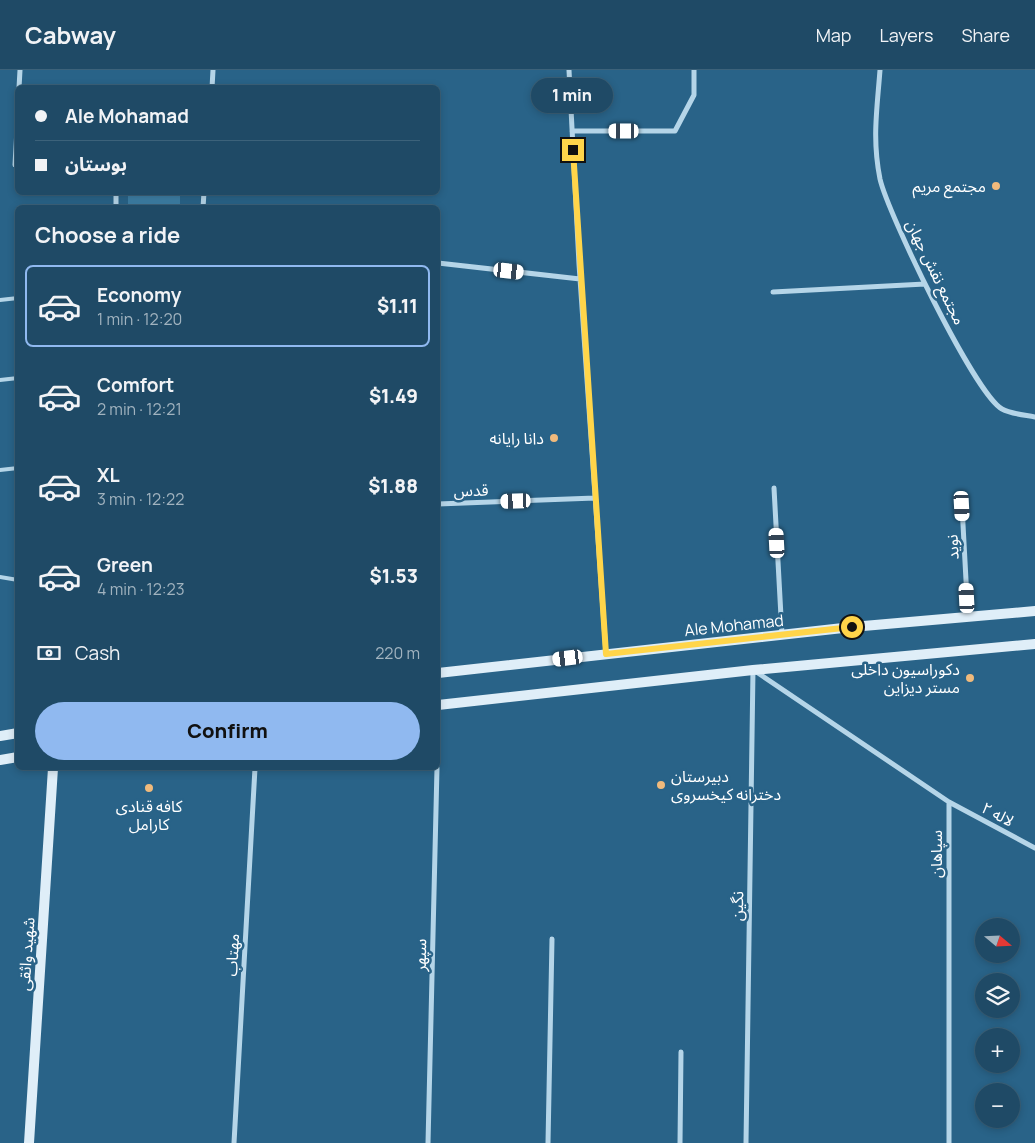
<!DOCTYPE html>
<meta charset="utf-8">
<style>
:root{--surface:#1f4a66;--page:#2c546f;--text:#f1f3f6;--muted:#a1b3bf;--line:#3c627a;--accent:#90b9f0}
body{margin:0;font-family:Manrope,"Noto Sans Arabic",sans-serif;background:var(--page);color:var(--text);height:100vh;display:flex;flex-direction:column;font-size:19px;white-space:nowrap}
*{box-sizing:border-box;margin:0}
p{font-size:16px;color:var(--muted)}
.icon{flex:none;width:28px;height:28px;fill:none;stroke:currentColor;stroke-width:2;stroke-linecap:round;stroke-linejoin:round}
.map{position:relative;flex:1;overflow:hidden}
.details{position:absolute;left:15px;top:135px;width:425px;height:565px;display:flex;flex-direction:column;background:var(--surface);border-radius:8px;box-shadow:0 2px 8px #0003,0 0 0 1px var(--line)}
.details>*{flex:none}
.banner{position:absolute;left:15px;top:15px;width:425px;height:110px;border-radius:8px;box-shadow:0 2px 8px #0003,0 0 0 1px var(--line);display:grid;align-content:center;height:110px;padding:0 20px;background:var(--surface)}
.needle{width:32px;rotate:109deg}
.controls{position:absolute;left:975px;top:848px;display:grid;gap:10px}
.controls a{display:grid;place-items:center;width:45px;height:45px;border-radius:50%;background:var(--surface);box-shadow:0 2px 8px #0003,0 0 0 1px var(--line);font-size:25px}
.end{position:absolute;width:22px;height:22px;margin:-11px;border:6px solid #ffd54a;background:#111;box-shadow:0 0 0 2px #111}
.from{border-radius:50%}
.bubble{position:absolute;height:35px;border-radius:18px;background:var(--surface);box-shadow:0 2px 8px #0003,0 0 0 1px var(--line);font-size:16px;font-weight:800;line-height:35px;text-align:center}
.car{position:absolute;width:15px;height:30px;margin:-15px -8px;border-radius:6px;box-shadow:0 0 4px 1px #0007;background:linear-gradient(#fff 24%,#345 0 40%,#fff 0 76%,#345 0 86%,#fff 0)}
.banner b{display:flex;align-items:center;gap:18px;height:48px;font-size:19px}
.banner b+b{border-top:1px solid var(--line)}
.banner i{width:12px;height:12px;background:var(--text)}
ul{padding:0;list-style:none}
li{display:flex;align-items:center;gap:15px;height:82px;margin:0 10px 8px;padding:0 10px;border:2px solid transparent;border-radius:8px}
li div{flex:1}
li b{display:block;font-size:19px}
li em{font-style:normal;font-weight:800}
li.current{border-color:var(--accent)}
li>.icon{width:45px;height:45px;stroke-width:1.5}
h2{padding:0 20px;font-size:22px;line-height:60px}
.pay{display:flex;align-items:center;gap:12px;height:55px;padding:0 20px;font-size:19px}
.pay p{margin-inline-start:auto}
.cta{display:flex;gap:10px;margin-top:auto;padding:10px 20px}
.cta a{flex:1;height:58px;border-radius:30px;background:var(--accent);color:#111;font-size:20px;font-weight:800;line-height:58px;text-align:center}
header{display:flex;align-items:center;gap:30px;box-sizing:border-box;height:70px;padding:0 25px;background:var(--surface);border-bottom:1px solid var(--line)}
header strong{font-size:24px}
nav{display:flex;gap:28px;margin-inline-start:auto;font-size:18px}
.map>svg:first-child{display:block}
.green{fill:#3d7ea4}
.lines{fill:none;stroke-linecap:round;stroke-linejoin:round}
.lane{stroke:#b5d5e8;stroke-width:4}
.street{stroke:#b5d5e8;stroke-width:5}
.secondary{stroke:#dfeef8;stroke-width:10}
.route{stroke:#ffd54a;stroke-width:6}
.poi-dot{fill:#f0ba7c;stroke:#296388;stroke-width:2}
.labels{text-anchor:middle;stroke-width:5;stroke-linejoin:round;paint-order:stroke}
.poi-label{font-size:16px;fill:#fff;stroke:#296388;text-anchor:end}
.street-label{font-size:16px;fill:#fff;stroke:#296388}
</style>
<header>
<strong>Cabway</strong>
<nav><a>Map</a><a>Layers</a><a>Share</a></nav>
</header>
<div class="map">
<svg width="1035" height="1073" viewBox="0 0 1035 1073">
<rect width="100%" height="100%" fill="#296388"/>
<path class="green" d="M 128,123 L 180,123 L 180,137 L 128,137 Z"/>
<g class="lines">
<path class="lane" d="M 0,230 L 18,228
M 0,310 L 18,308
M 0,400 L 18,398
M 0,507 L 18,510"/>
<path class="street" d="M 569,0 L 579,194 L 606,584
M 880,0 C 877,40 872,69 880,109 C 888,144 975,324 1002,339 C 1011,344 1025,345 1035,347
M 19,18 L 20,0
M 212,18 L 213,0
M 572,61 L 675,61 L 694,25 L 694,0
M 15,95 L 18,41
M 116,122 L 116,138
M 203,138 L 204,122
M 438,193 L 580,209
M 773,222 L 925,214
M 774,418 L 782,565
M 438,434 L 595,428
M 962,436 L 968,547
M 755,601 L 949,732 L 949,1073
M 438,658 L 438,635
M 949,732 L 1035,778
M 234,1073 L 255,698
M 428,1073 L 437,698
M 548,1073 L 552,869
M 680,1073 L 681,982
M 746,1073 L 753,600"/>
<path class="secondary" d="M 438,603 L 852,557 L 1035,541
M 438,635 L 753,600 L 1035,574
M 0,666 L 18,663
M 0,690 L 18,687
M 29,1073 L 53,698"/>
</g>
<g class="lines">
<path class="route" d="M 573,80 L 606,584 L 852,557"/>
</g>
<g class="poi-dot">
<circle cx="996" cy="116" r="5"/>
<circle cx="554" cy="368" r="5"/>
<circle cx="970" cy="608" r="5"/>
<circle cx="661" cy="715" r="5"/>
<circle cx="149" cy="718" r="5"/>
</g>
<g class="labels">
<g class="poi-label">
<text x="986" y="122">مجتمع مریم</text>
<text x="544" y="374">دانا رایانه</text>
<text x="960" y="605">دکوراسیون داخلی<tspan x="960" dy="18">مستر دیزاین</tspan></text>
<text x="671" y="712" text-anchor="start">دبیرستان<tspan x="671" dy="18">دخترانه کیخسروی</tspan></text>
<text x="149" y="742" text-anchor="middle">کافه قنادی<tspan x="149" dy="18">کارامل</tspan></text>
</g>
<g class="street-label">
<text transform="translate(936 202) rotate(64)" y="6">مجتمع نقش جهان</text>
<text transform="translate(471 420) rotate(-2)" y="6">قدس</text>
<text transform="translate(952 477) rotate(-93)" y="6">نوید</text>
<text transform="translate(734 555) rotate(-6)" y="6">Ale Mohamad</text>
<text transform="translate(998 744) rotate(28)" y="6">لاله ۲</text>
<text transform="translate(936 784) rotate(-90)" y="6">سپاهان</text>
<text transform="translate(737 836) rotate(-89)" y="6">نگین</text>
<text transform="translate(26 884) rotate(-86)" y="6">شهید واثقی</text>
<text transform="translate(232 885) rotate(-87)" y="6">مهتاب</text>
<text transform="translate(420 885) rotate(-89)" y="6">سپهر</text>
</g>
</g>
</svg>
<div class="controls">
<a><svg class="needle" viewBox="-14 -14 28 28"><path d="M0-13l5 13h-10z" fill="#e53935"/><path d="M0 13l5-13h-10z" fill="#a1b3bf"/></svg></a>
<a><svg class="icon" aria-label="layers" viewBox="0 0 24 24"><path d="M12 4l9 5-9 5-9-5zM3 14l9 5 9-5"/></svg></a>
<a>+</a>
<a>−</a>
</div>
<i class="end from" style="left:852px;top:557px"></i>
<i class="end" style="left:573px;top:80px"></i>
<div class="bubble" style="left:531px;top:8px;width:82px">1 min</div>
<i class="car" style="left:624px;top:61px;rotate:270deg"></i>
<i class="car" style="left:509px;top:201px;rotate:96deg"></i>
<i class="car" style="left:516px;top:431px;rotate:268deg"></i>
<i class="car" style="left:962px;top:436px;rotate:177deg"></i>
<i class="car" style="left:777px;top:473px;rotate:357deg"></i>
<i class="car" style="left:967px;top:528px;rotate:357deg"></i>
<i class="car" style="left:568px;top:588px;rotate:263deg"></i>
<div class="banner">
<b><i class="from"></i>Ale Mohamad</b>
<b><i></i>بوستان</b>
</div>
<section class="details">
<h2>Choose a ride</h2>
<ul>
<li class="current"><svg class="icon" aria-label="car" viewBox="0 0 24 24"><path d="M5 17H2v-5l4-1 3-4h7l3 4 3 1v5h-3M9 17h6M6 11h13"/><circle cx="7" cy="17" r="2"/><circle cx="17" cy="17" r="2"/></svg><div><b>Economy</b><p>1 min · 12:20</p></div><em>$1.11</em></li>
<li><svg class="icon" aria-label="car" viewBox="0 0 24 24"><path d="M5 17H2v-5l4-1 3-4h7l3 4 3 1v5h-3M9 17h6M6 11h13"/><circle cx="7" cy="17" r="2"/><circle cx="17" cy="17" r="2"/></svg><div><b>Comfort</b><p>2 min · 12:21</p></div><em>$1.49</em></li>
<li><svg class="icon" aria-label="car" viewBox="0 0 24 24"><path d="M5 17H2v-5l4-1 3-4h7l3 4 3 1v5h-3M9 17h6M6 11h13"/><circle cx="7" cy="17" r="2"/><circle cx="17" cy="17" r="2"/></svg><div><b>XL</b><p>3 min · 12:22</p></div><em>$1.88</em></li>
<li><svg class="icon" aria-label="car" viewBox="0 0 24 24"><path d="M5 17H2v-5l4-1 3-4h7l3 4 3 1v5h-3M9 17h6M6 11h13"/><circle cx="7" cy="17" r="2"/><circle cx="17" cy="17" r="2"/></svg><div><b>Green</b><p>4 min · 12:23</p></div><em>$1.53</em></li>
</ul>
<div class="pay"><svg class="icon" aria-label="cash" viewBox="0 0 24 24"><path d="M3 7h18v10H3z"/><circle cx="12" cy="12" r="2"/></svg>Cash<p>220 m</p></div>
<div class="cta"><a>Confirm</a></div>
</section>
</div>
